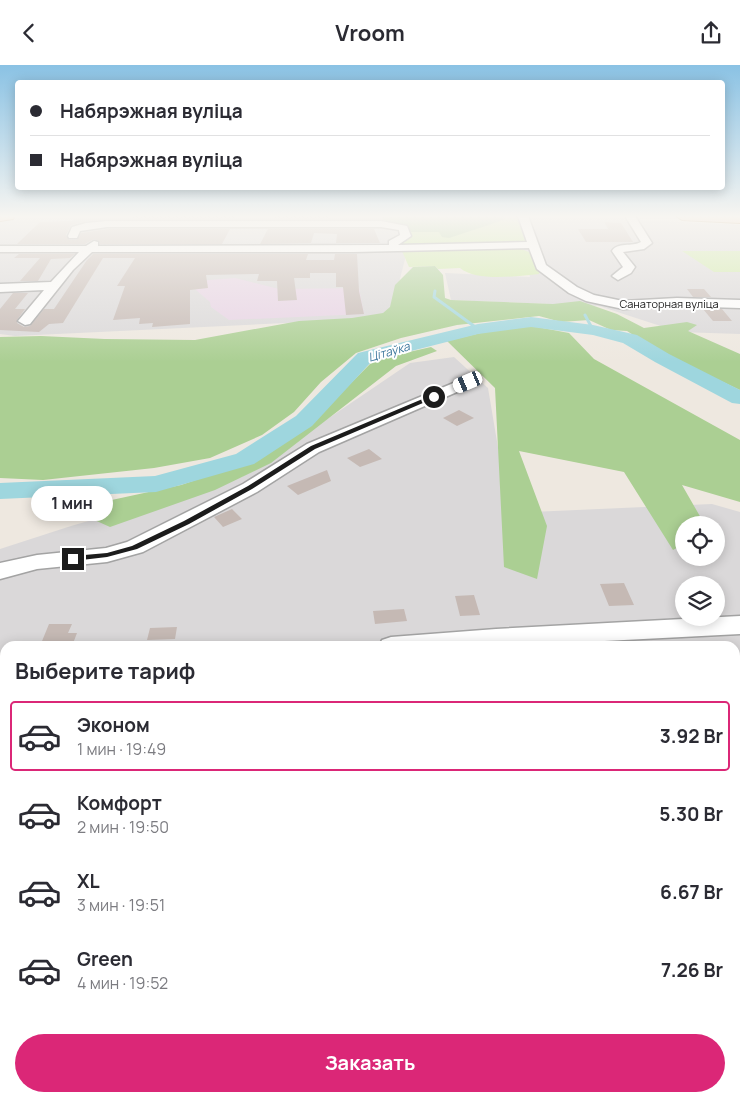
<!DOCTYPE html>
<html lang="ru">
<meta charset="utf-8">
<style>
:root{--surface:#fff;--page:#f2f2f3;--text:#2b2b33;--muted:#7c7c81;--line:#e1e1e2;--accent:#db2777}
body{margin:0;font-family:Manrope,sans-serif;background:var(--page);color:var(--text);height:100vh;display:flex;flex-direction:column;font-size:19px;white-space:nowrap}
*{box-sizing:border-box;margin:0}
p{font-size:16px;color:var(--muted)}
.icon{flex:none;width:28px;height:28px;fill:none;stroke:currentColor;stroke-width:2;stroke-linecap:round;stroke-linejoin:round}
.map{position:relative;flex:1;overflow:hidden}
.panel{position:absolute;left:0px;top:576px;width:740px;height:461px;display:flex;flex-direction:column;background:var(--surface);border-radius:15px 15px 0 0;box-shadow:0 2px 12px #0003}
.panel>*{flex:none}
.hud{position:absolute;left:15px;top:15px;width:710px;height:110px;border-radius:5px;box-shadow:0 2px 12px #0003;display:grid;align-content:center;height:110px;padding:0 15px;background:var(--surface)}
.controls{position:absolute;left:675px;top:451px;display:grid;gap:10px}
.controls a{display:grid;place-items:center;width:50px;height:50px;border-radius:50%;background:var(--surface);box-shadow:0 2px 12px #0003;font-size:25px}
.end{position:absolute;width:22px;height:22px;margin:-11px;border:6px solid #1c1c1c;background:#fff;box-shadow:0 0 0 2px #fff}
.from{border-radius:50%}
.bubble{position:absolute;height:35px;border-radius:18px;background:var(--surface);box-shadow:0 2px 12px #0003;font-size:16px;font-weight:700;line-height:35px;text-align:center}
.car{position:absolute;width:15px;height:30px;margin:-15px -8px;border-radius:6px;box-shadow:0 0 4px 1px #0007;background:linear-gradient(#fff 24%,#345 0 40%,#fff 0 76%,#345 0 86%,#fff 0)}
.hud b{display:flex;align-items:center;gap:18px;height:48px;font-size:19px}
.hud b+b{border-top:1px solid var(--line)}
.hud i{width:12px;height:12px;background:var(--text)}
ul{padding:0;list-style:none}
li{display:flex;align-items:center;gap:15px;height:70px;margin:0 10px 8px;padding:0 5px;border:2px solid transparent;border-radius:5px}
li div{flex:1}
li b{display:block;font-size:19px}
li em{font-style:normal;font-weight:700}
li.active{border-color:var(--accent)}
li>.icon{width:45px;height:45px;stroke-width:1.5}
h2{padding:0 15px;font-size:22px;line-height:60px}
.action{display:flex;gap:10px;margin-top:auto;padding:10px 15px}
.action a{flex:1;height:58px;border-radius:30px;background:var(--accent);color:#fff;font-size:20px;font-weight:700;line-height:58px;text-align:center}
header{display:flex;justify-content:space-between;align-items:center;height:65px;padding:0 15px;background:var(--surface);font-size:22px;font-weight:700}
.map>svg:first-child{display:block}
.residential{fill:#dad8d9;fill-rule:evenodd}
.industrial{fill:#e7d2e5}
.grass{fill:#ceeba3}
.forest{fill:#abcf93}
.lines{fill:none;stroke-linecap:round;stroke-linejoin:round}
.stream{stroke:#9ed6de;stroke-width:3}
.river{fill:#9ed6de;fill-rule:evenodd}
.building{fill:#c5b9b4}
.minor-casing{stroke:#a3a3a3;stroke-width:3}
.major-casing{stroke:#935300;stroke-width:2}
.minor{fill:#fff;fill-rule:evenodd}
.major{fill:#ffc694;fill-rule:evenodd}
.route{fill:#1c1c1c}
.labels{text-anchor:middle;stroke-width:4;stroke-linejoin:round;paint-order:stroke}
.far-street-label{font-size:11px;fill:#1c1c1c;stroke:#fff}
.far-water-label{font-size:12px;font-style:italic;fill:#40799e;stroke:#fff}
</style>
<header><svg class="icon" aria-label="back" viewBox="0 0 24 24"><path d="M15 5l-7 7 7 7"/></svg>Vroom<svg class="icon" aria-label="share" viewBox="0 0 24 24"><path d="M12 15V3M7 8l5-5 5 5M5 13v7h14v-7"/></svg></header>
<div class="map">
<svg width="740" height="1037" viewBox="0 0 740 1037">
<rect width="100%" height="100%" fill="#eee8e0"/>
<path class="residential" d="M 0,151 L 416,151 L 390,253 L 15,271 L 0,269 Z
M 514,151 L 639,151 L 641,155 L 740,160 L 740,269 L 679,267 L 599,241 L 451,235 L 445,208 L 530,212 Z
M 454,292 L 488,323 L 509,448 L 712,439 L 740,447 L 740,805 L 735,805 L 735,581 L 5,581 L 5,815 L 0,815 L 0,484 L 71,461 L 242,412 L 410,298 ZM 684,460 L 716,460 L 716,492 L 684,492 ZM 684,520 L 716,520 L 716,552 L 684,552 Z"/>
<path class="industrial" d="M 235,213 L 279,224 L 359,223 L 364,249 L 229,255 L 211,242 L 210,237 L 196,225 L 197,216 Z"/>
<path class="grass" d="M 501,151 L 517,151 L 525,176 L 521,179 L 406,181 L 403,179 L 402,176 L 409,167 L 439,167 L 504,154 Z
M 516,182 L 529,187 L 540,206 L 539,209 C 517,211 477,217 460,203 L 438,204 L 435,201 L 409,202 L 402,186 Z
M 682,186 L 740,186 L 740,207 L 714,207 Z"/>
<path class="forest" d="M 501,151 L 504,155 L 449,173 L 442,172 L 439,167 L 409,167 L 405,161 L 383,155 L 382,152 Z
M 435,201 L 443,210 L 445,233 L 451,235 L 553,239 L 580,236 L 617,249 L 644,263 L 687,257 L 697,260 L 688,266 L 740,289 L 740,325 L 661,288 L 627,266 L 611,265 L 589,255 L 561,257 L 539,251 L 521,253 L 457,260 L 401,273 L 356,288 L 321,317 L 294,347 L 262,370 L 210,393 L 154,403 L 43,415 L 0,413 L 0,272 L 41,271 L 105,274 L 195,275 L 299,256 L 352,253 L 383,248 L 390,242 L 395,220 L 413,202 Z
M 532,261 L 569,268 L 594,294 L 740,375 L 740,437 L 682,420 L 705,460 L 684,460 L 684,479 L 673,485 L 624,407 L 519,386 L 547,461 L 537,514 L 504,502 L 495,323 L 447,276 L 489,266 Z
M 431,282 L 437,286 L 396,301 L 271,398 L 215,425 L 110,462 L 70,444 L 181,420 L 252,396 L 312,357 L 374,295 Z
M 735,855 L 740,860 L 740,1037 L 135,1037 L 159,1032 L 735,1032 Z"/>
<g class="lines">
<path class="stream" d="M 435,226 L 434,232 L 478,264
M 585,250 L 593,265"/>
<path class="river" d="M 531,252 L 593,260 L 637,270 L 669,289 L 740,325 L 740,339 L 732,338 L 655,297 L 623,278 L 593,270 L 531,262 L 478,269 L 372,296 L 312,361 L 254,399 L 156,427 L 0,434 L 0,418 L 155,411 L 236,389 L 296,351 L 358,288 L 478,259 Z"/>
</g>
<path class="building" d="M 133,151 L 237,151 L 235,154 L 109,154 L 131,154 Z
M 275,151 L 330,151 L 330,154 L 358,154 L 274,154 Z
M 75,154 L 107,154 L 86,156 L 71,160 L 66,170 L 69,175 L 77,175 L 81,168 L 107,164 L 230,164 L 222,179 L 100,179 L 99,176 L 94,174 L 85,179 L 17,179 L 40,157 L 72,156 Z
M 604,157 L 621,158 L 633,177 L 586,177 L 578,164 L 608,164 Z
M 268,164 L 374,164 L 380,178 L 336,178 L 337,169 L 314,168 L 311,178 L 260,179 Z
M 19,189 L 75,189 L 70,193 L 51,194 L 38,216 L 20,216 L 40,193 L 14,193 Z
M 93,189 L 308,189 L 306,195 L 334,195 L 335,189 L 357,189 L 359,226 L 364,249 L 346,250 L 343,222 L 336,222 L 336,208 L 310,208 L 310,213 L 294,213 L 297,235 L 278,236 L 277,216 L 257,216 L 259,209 L 206,210 L 208,223 L 190,225 L 190,259 L 152,262 L 153,258 L 139,259 L 140,253 L 113,255 L 125,221 L 117,221 L 135,193 L 103,193 L 63,258 L 49,259 L 39,267 L 0,265 L 0,244 L 13,228 L 28,228 L 15,244 L 25,244 L 17,255 L 17,258 L 24,262 L 30,261 L 44,244 L 54,244 L 87,195 Z
M 687,224 L 704,224 L 711,232 L 693,232 Z
M 703,244 L 722,244 L 732,256 L 713,256 Z
M 459,345 L 474,353 L 457,361 L 443,353 Z
M 369,384 L 382,394 L 360,402 L 347,393 Z
M 327,405 L 331,416 L 298,430 L 287,421 Z
M 232,444 L 242,454 L 223,462 L 214,452 Z
M 624,518 L 634,540 L 609,541 L 600,519 Z
M 474,530 L 480,550 L 460,551 L 455,531 Z
M 404,544 L 407,556 L 375,559 L 373,546 Z
M 49,559 L 72,559 L 68,568 L 77,568 L 72,581 L 40,581 Z
M 177,562 L 175,574 L 147,575 L 150,563 Z"/>
<g class="lines">
<defs>
<path id="minor" d="M 518,151 L 528,151 L 546,200 L 577,222 L 594,230 L 623,236 L 677,233 L 740,235 L 740,243 L 677,241 L 623,244 L 586,236 L 569,228 L 537,204 L 529,183 L 353,187 L 92,187 L 73,205 L 30,259 L 25,260 L 18,256 L 44,225 L 0,227 L 0,219 L 51,217 L 79,187 L 0,187 L 0,181 L 86,181 L 94,176 L 98,177 L 98,181 L 389,180 L 389,176 L 400,170 L 399,165 L 381,162 L 107,162 L 80,166 L 77,173 L 69,173 L 68,171 L 72,162 L 86,158 L 107,156 L 381,156 L 407,161 L 411,171 L 398,180 L 527,177 Z
M 625,151 L 635,151 L 652,178 L 644,184 L 623,187 L 635,202 L 631,208 L 618,215 L 612,211 L 623,202 L 612,186 C 617,177 632,182 641,177 Z
M 468,312 L 473,314 L 476,317 L 473,320 L 319,387 L 257,427 L 143,487 L 107,497 L 37,504 L 0,514 L 0,498 L 37,490 L 106,483 L 127,477 L 243,419 L 307,379 Z
M 740,551 L 740,569 L 507,581 L 379,581 L 382,575 L 391,572 L 496,564 Z
M 0,601 L 5,601 L 5,621 L 0,621 Z"/>
<path id="major" d="M 0,151 L 15,151 L 13,154 L 0,156 Z
M 676,151 L 740,151 L 740,158 L 682,155 Z"/>
</defs>
<use href="#minor" class="minor-casing"/>
<use href="#major" class="major-casing"/>
<use href="#minor" class="minor"/>
<use href="#major" class="major"/>
</g>
<linearGradient id="sky" x2="0" y2="1"><stop stop-color="#8ac2e4"/><stop offset="0.51" stop-color="#f7f5f1"/><stop offset="1" stop-color="#f7f5f1" stop-opacity="0"/></linearGradient>
<rect width="740" height="297" fill="url(#sky)"/>
<path class="route" d="M 432,330 L 437,332 L 315,384 L 252,424 L 189,459 L 137,484 L 107,492 L 73,496 L 69,494 L 73,491 L 107,488 L 132,481 L 184,456 L 248,421 L 311,381 Z"/>
<g class="labels">
<g class="far-street-label">
<text x="669" y="243">Санаторная вуліца</text>
</g>
<g class="far-water-label">
<text transform="translate(389 287) rotate(-16)" y="4">Цітаўка</text>
</g>
</g>
</svg>
<div class="controls">
<a><svg class="icon" aria-label="locate" viewBox="0 0 24 24"><circle cx="12" cy="12" r="6"/><path d="M12 2v4M12 18v4M2 12h4M18 12h4"/></svg></a>
<a><svg class="icon" aria-label="layers" viewBox="0 0 24 24"><path d="M12 4l9 5-9 5-9-5zM3 14l9 5 9-5"/></svg></a>
</div>
<i class="end from" style="left:434px;top:332px"></i>
<i class="end" style="left:73px;top:494px"></i>
<div class="bubble" style="left:31px;top:421px;width:82px">1 мин</div>
<i class="car" style="left:468px;top:317px;rotate:247deg"></i>
<div class="hud">
<b><i class="from"></i>Набярэжная вуліца</b>
<b><i></i>Набярэжная вуліца</b>
</div>
<section class="panel">
<h2>Выберите тариф</h2>
<ul>
<li class="active"><svg class="icon" aria-label="car" viewBox="0 0 24 24"><path d="M5 17H2v-5l4-1 3-4h7l3 4 3 1v5h-3M9 17h6M6 11h13"/><circle cx="7" cy="17" r="2"/><circle cx="17" cy="17" r="2"/></svg><div><b>Эконом</b><p>1 мин · 19:49</p></div><em>3.92 Br</em></li>
<li><svg class="icon" aria-label="car" viewBox="0 0 24 24"><path d="M5 17H2v-5l4-1 3-4h7l3 4 3 1v5h-3M9 17h6M6 11h13"/><circle cx="7" cy="17" r="2"/><circle cx="17" cy="17" r="2"/></svg><div><b>Комфорт</b><p>2 мин · 19:50</p></div><em>5.30 Br</em></li>
<li><svg class="icon" aria-label="car" viewBox="0 0 24 24"><path d="M5 17H2v-5l4-1 3-4h7l3 4 3 1v5h-3M9 17h6M6 11h13"/><circle cx="7" cy="17" r="2"/><circle cx="17" cy="17" r="2"/></svg><div><b>XL</b><p>3 мин · 19:51</p></div><em>6.67 Br</em></li>
<li><svg class="icon" aria-label="car" viewBox="0 0 24 24"><path d="M5 17H2v-5l4-1 3-4h7l3 4 3 1v5h-3M9 17h6M6 11h13"/><circle cx="7" cy="17" r="2"/><circle cx="17" cy="17" r="2"/></svg><div><b>Green</b><p>4 мин · 19:52</p></div><em>7.26 Br</em></li>
</ul>
<div class="action"><a>Заказать</a></div>
</section>
</div>
